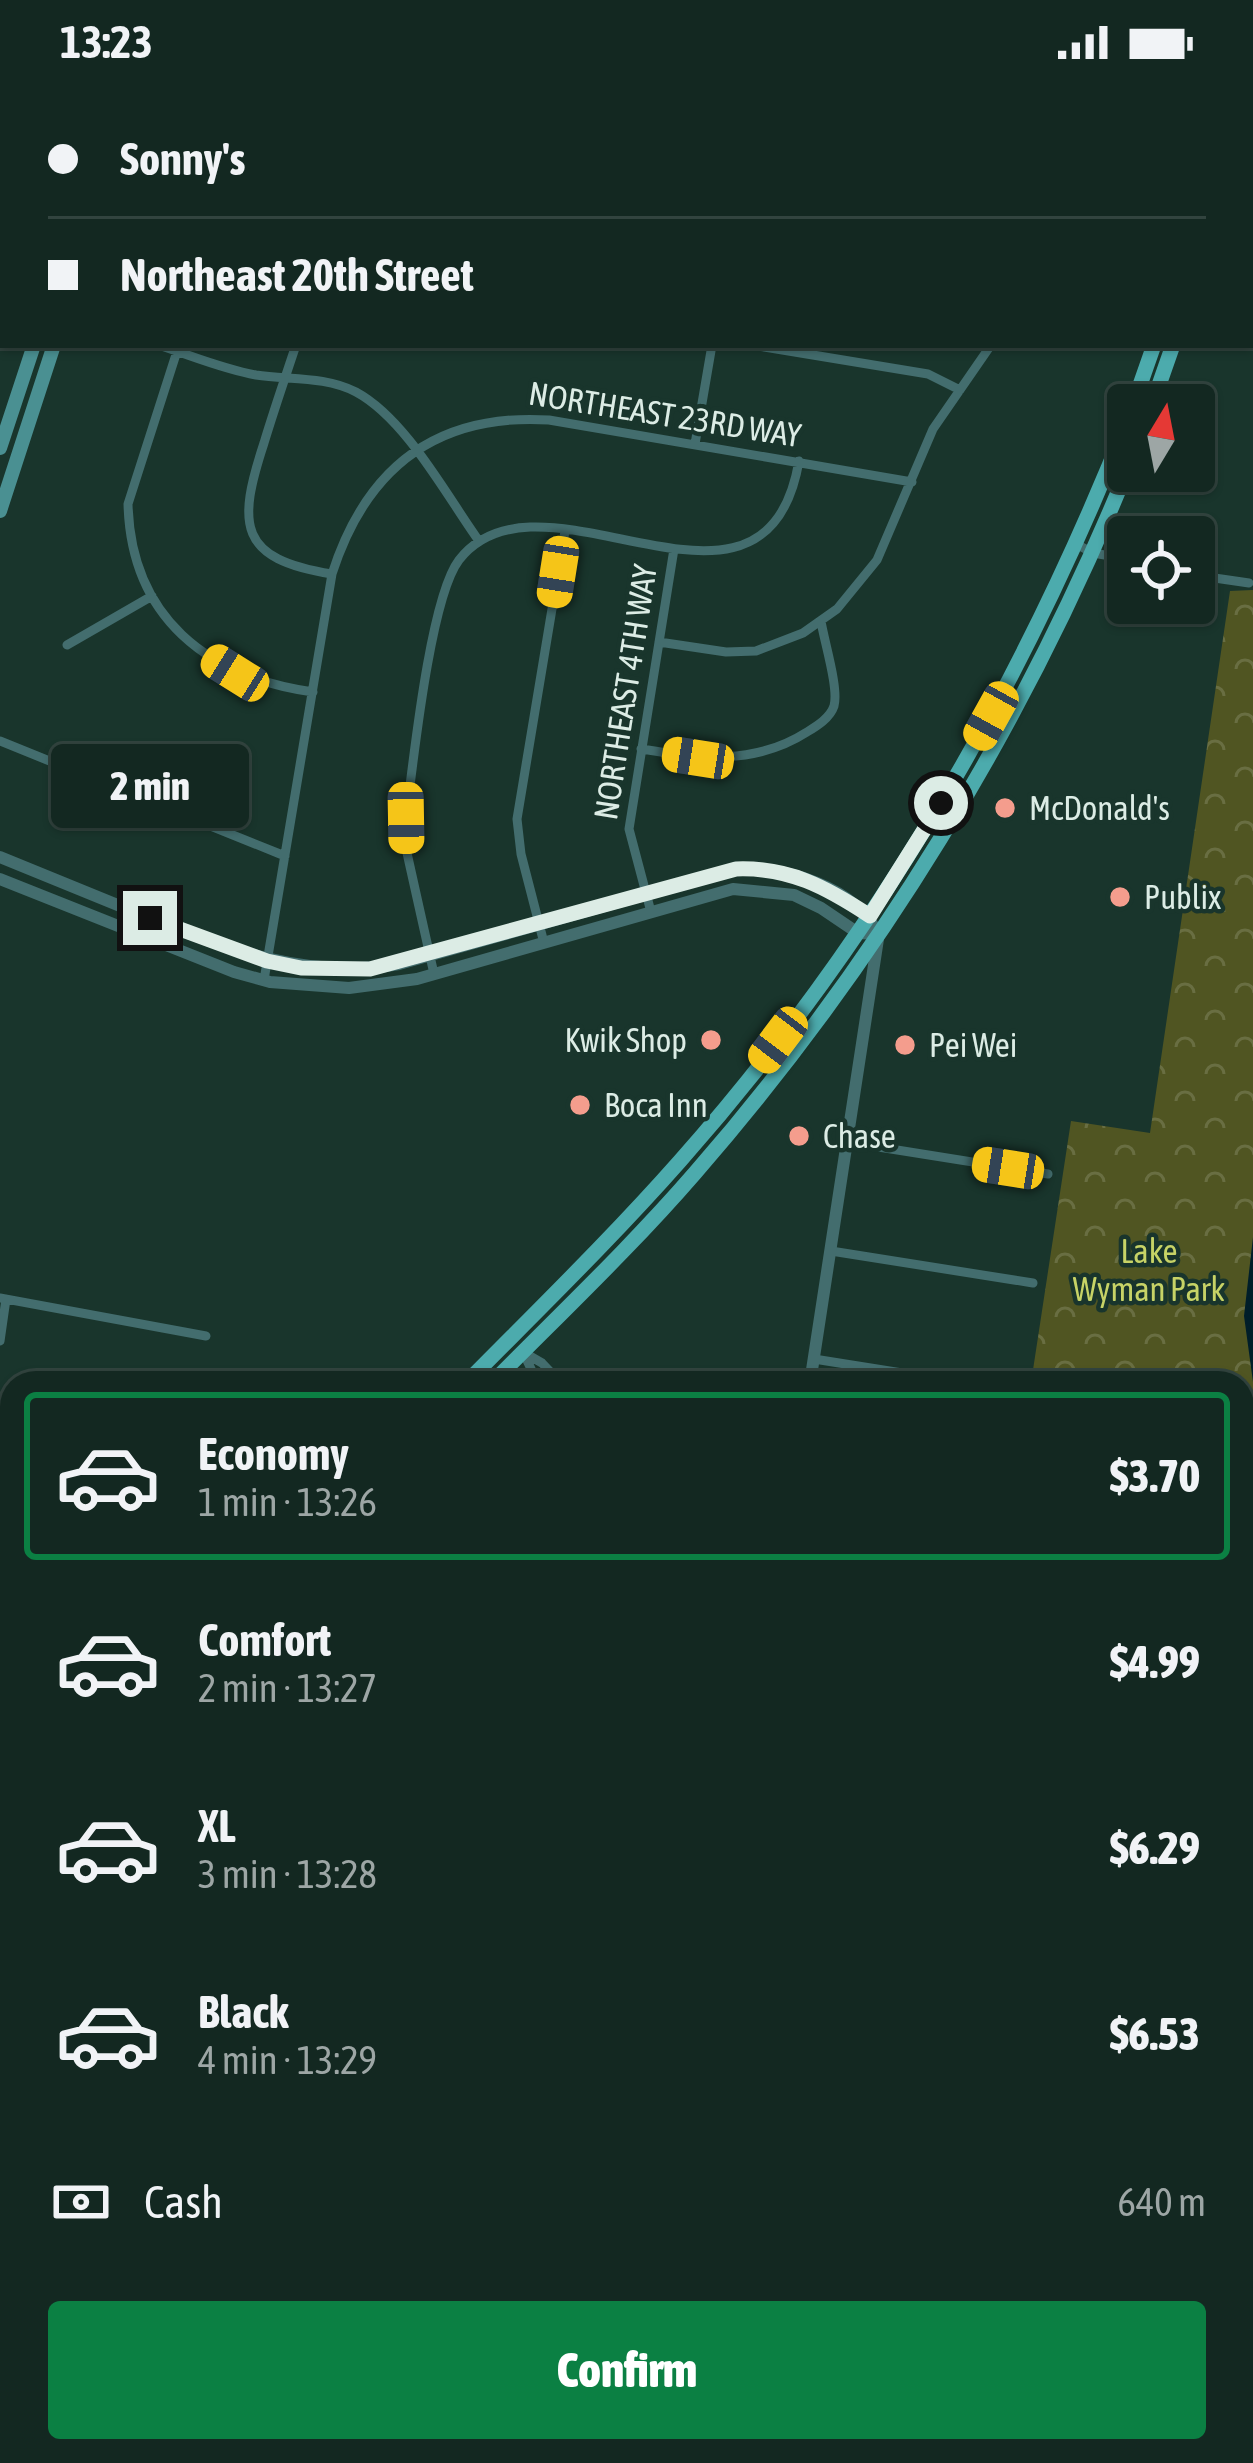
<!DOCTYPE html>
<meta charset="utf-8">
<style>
:root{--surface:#132821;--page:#1c302a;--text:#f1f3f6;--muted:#9da6a5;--line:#32443f;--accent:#0b8043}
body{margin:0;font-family:"Asap Condensed",sans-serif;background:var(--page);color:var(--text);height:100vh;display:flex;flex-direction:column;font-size:45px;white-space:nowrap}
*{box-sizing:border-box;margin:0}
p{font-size:39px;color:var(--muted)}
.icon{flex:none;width:66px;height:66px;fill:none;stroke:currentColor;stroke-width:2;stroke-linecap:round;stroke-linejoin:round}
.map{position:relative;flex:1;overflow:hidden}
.panel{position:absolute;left:0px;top:1287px;width:1254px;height:1092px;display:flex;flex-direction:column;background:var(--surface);border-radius:36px 36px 0 0;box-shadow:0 3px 9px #0004,0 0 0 3px var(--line)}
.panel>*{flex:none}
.hud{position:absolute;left:0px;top:0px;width:1254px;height:264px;box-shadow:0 3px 9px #0004,0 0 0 3px var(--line);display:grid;align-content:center;height:264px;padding:0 48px;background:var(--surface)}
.needle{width:78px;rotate:10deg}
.buttons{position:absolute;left:1107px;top:300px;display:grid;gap:24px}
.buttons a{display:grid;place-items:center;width:108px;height:108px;border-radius:12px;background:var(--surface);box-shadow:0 3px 9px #0004,0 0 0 3px var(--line);font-size:60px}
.end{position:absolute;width:54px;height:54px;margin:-27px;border:15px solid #dcece5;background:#111;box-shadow:0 0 0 6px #111}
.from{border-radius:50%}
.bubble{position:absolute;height:84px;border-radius:12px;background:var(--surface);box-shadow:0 3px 9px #0004,0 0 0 3px var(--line);font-size:39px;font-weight:800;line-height:84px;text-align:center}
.car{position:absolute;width:36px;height:72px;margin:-36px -18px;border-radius:15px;box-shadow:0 0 9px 3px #0007;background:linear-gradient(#f5c518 24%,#345 0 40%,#f5c518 0 76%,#345 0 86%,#f5c518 0)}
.hud b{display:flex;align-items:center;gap:42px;height:114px;font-size:45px}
.hud b+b{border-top:3px solid var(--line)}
.hud i{width:30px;height:30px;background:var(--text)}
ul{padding:21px 0 0;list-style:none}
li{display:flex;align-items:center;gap:36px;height:168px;margin:0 24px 18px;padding:0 24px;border:6px solid transparent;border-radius:12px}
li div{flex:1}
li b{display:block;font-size:45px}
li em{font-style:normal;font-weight:800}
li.on{border-color:var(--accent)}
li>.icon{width:108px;height:108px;stroke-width:1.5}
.pay{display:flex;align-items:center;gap:30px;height:132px;padding:0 48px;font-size:45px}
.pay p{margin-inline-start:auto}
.action{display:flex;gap:24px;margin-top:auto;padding:24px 48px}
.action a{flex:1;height:138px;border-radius:12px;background:var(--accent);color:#fff;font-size:48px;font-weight:800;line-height:138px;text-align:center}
.status{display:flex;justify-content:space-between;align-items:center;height:84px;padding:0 60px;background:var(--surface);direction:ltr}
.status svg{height:33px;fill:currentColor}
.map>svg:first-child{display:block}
.forest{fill:url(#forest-crowns)}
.water{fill:url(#water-ripples)}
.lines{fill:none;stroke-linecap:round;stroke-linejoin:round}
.canal{stroke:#001e29;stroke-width:10}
.minor{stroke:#436d6e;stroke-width:9}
.tertiary{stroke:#436d6e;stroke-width:12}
.secondary{stroke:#4a9092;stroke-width:14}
.primary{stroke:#4cabad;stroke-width:15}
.rail{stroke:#92a79f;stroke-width:3;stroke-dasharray:21 21;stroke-linecap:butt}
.route{stroke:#dcece5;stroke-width:15}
.poi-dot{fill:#f49d8d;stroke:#19352c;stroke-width:4.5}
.labels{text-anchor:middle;stroke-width:9;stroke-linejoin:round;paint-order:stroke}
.street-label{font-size:33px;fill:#dcece5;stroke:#19352c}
.poi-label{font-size:33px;fill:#dcece5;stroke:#19352c;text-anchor:start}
.park-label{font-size:33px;fill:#c7d366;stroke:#19352c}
</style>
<div class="status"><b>13:23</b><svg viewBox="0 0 49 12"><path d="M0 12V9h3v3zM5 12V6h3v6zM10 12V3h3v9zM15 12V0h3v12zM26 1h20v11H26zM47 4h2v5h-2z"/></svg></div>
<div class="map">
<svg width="1253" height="2379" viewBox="0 0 1253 2379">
<defs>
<pattern id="forest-crowns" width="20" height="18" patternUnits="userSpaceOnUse" patternTransform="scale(3)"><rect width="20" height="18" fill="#505522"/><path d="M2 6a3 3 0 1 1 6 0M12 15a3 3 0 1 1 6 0" fill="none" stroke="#696e42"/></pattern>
<pattern id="water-ripples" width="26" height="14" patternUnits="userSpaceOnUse" patternTransform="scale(3)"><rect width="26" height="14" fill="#001e29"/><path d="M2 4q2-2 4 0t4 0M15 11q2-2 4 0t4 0" fill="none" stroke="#253f48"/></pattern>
</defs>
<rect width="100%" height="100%" fill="#19352c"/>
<path class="forest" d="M 1253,506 L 1253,1664 L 1242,1662 L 1242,1299 L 1031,1299 L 1071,1037 L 1150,1049 L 1230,507 Z
M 825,1284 L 911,1299 L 816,1299 L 820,1286 Z"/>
<path class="water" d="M 1253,1153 L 1253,1298 L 1244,1232 Z
M 1253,1908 L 1253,2092 L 1242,2099 L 1242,1917 Z
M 887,2367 L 1076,2367 L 1070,2379 L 920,2379 L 922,2373 Z"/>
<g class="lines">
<path class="canal" d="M 1242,1680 L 1253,1682"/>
<path class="minor" d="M 511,0 L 529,3
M 712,0 L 715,3
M 263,3 L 264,0
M 655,3 L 657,0
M 767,3 L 768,0
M 1070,3 L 1071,0
M 158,261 C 190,271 222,285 256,291 C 289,296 325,292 356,308 C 406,335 446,411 479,457
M 179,261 L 128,420 C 131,533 207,593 313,608
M 296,261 C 285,294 274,326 264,359 C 237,441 238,475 332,490
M 752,261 L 928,290 L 960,306
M 695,360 L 712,261
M 1076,460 L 1093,469 L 1128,475
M 1194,491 L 1249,499
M 659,558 L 726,568 L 756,567 L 803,549 L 837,525 L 877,476 L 933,345 L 991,261
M 67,561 L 152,512
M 0,657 L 285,772
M 641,665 C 700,674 754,682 807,648 C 817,642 830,634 834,622 C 839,604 824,557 821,537
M 651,828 L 629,745 L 674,465
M 544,859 L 521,770 L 517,735 L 565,447
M 434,890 L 407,769 L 406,734 C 413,680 430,514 459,476 C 542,369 765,574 799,377
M 264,896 L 332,490 C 366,384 436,329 549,336 L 912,398
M 847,1058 L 1048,1090
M 831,1167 L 1033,1199
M 0,1214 L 206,1252
M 0,1257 L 6,1215
M 523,1268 L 542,1279 L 561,1299
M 523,1268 L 532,1287 L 545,1299
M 814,1275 L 965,1299
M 0,1438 L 12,1441
M 1242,1838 L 1253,1829
M 0,1858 L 12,1860
M 0,2206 L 12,2207
M 0,2229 L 12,2241
M 1242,2318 L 1253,2292
M 137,2367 L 149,2379
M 442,2367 L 512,2379
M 119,2379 L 130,2367
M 335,2379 L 337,2367
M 1232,2379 L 1233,2367"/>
<path class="tertiary" d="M 0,773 C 49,793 98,813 147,833 C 230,866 307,896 399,880 L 736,785 C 786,783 854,802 878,850
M 0,795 L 234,888 L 270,898 L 349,904 L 417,895 L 733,805 L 794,811 L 821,824 L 858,849 L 878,850
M 810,1299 L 878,855
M 622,2379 L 624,2367"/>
<path class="secondary" d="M 118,3 L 119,0
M 138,3 L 139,0
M 0,364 L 34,261
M 0,427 L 54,261"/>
<path class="primary" d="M 1227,3 L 1228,0
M 1246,3 L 1247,0
M 1133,321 L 1154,261
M 1152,321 L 1173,261
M 466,1299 C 538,1226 612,1154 680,1077 C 873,859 1021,605 1128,335
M 492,1299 C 560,1230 631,1163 695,1089 C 877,880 1024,640 1128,384
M 0,1655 L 12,1657
M 0,1678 L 12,1680
M 0,1761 L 12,1750
M 0,1795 L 12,1783"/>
<path class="rail" d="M 75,3 L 76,0
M 0,253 L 3,244"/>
</g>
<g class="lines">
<path class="route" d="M 150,834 L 267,877 L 301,884 L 370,885 L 736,785 C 789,783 826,803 870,832 L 941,719"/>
</g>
<g class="poi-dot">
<circle cx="1005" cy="724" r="12"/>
<circle cx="1120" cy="813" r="12"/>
<circle cx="711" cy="956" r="12"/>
<circle cx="905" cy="961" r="12"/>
<circle cx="580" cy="1021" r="12"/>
<circle cx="799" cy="1052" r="12"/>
</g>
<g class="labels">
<g class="street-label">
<text transform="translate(665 330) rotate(9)" y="12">NORTHEAST 23RD WAY</text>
<text transform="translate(625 608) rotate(-81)" y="12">NORTHEAST 4TH WAY</text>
</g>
<g class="poi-label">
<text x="1029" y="736">McDonald's</text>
<text x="1144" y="825">Publix</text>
<text x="687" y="968" text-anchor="end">Kwik Shop</text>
<text x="929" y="973">Pei Wei</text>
<text x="604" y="1033">Boca Inn</text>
<text x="823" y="1064">Chase</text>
</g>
<g class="park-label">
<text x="1149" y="1179">Lake<tspan x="1149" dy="38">Wyman Park</tspan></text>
</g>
</g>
</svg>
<div class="buttons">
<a><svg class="needle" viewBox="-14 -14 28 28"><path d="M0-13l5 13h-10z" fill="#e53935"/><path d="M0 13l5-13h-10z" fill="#9da6a5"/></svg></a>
<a><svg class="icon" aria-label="locate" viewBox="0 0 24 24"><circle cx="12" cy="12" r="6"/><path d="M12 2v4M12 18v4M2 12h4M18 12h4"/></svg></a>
</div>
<i class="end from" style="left:941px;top:719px"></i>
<i class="end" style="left:150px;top:834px"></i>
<div class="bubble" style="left:51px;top:660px;width:198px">2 min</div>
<i class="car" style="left:558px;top:488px;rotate:189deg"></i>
<i class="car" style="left:235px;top:589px;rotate:302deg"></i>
<i class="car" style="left:991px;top:632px;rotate:209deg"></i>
<i class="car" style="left:698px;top:674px;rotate:279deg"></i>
<i class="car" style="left:406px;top:734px;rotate:179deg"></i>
<i class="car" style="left:778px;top:956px;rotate:217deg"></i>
<i class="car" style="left:1008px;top:1084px;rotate:279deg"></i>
<div class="hud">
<b><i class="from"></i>Sonny's</b>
<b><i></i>Northeast 20th Street</b>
</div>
<section class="panel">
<ul>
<li class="on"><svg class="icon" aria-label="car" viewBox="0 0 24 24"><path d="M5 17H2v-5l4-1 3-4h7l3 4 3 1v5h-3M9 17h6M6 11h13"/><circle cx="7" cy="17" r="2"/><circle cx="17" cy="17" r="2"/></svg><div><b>Economy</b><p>1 min · 13:26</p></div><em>$3.70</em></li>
<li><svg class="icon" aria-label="car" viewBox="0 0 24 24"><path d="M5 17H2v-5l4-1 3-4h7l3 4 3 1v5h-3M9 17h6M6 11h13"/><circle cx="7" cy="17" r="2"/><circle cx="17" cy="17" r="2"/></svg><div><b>Comfort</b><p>2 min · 13:27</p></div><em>$4.99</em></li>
<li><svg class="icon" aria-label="car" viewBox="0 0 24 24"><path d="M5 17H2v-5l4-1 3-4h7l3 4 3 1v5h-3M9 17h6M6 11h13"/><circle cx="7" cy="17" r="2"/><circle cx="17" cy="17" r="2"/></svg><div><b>XL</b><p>3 min · 13:28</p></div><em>$6.29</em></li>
<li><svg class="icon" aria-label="car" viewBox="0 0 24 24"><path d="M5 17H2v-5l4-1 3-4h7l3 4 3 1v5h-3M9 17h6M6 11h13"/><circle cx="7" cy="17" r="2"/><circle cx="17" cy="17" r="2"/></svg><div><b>Black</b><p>4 min · 13:29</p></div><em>$6.53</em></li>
</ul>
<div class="pay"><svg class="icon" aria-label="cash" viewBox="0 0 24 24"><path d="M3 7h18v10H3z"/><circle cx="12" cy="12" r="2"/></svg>Cash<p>640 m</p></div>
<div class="action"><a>Confirm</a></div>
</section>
</div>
